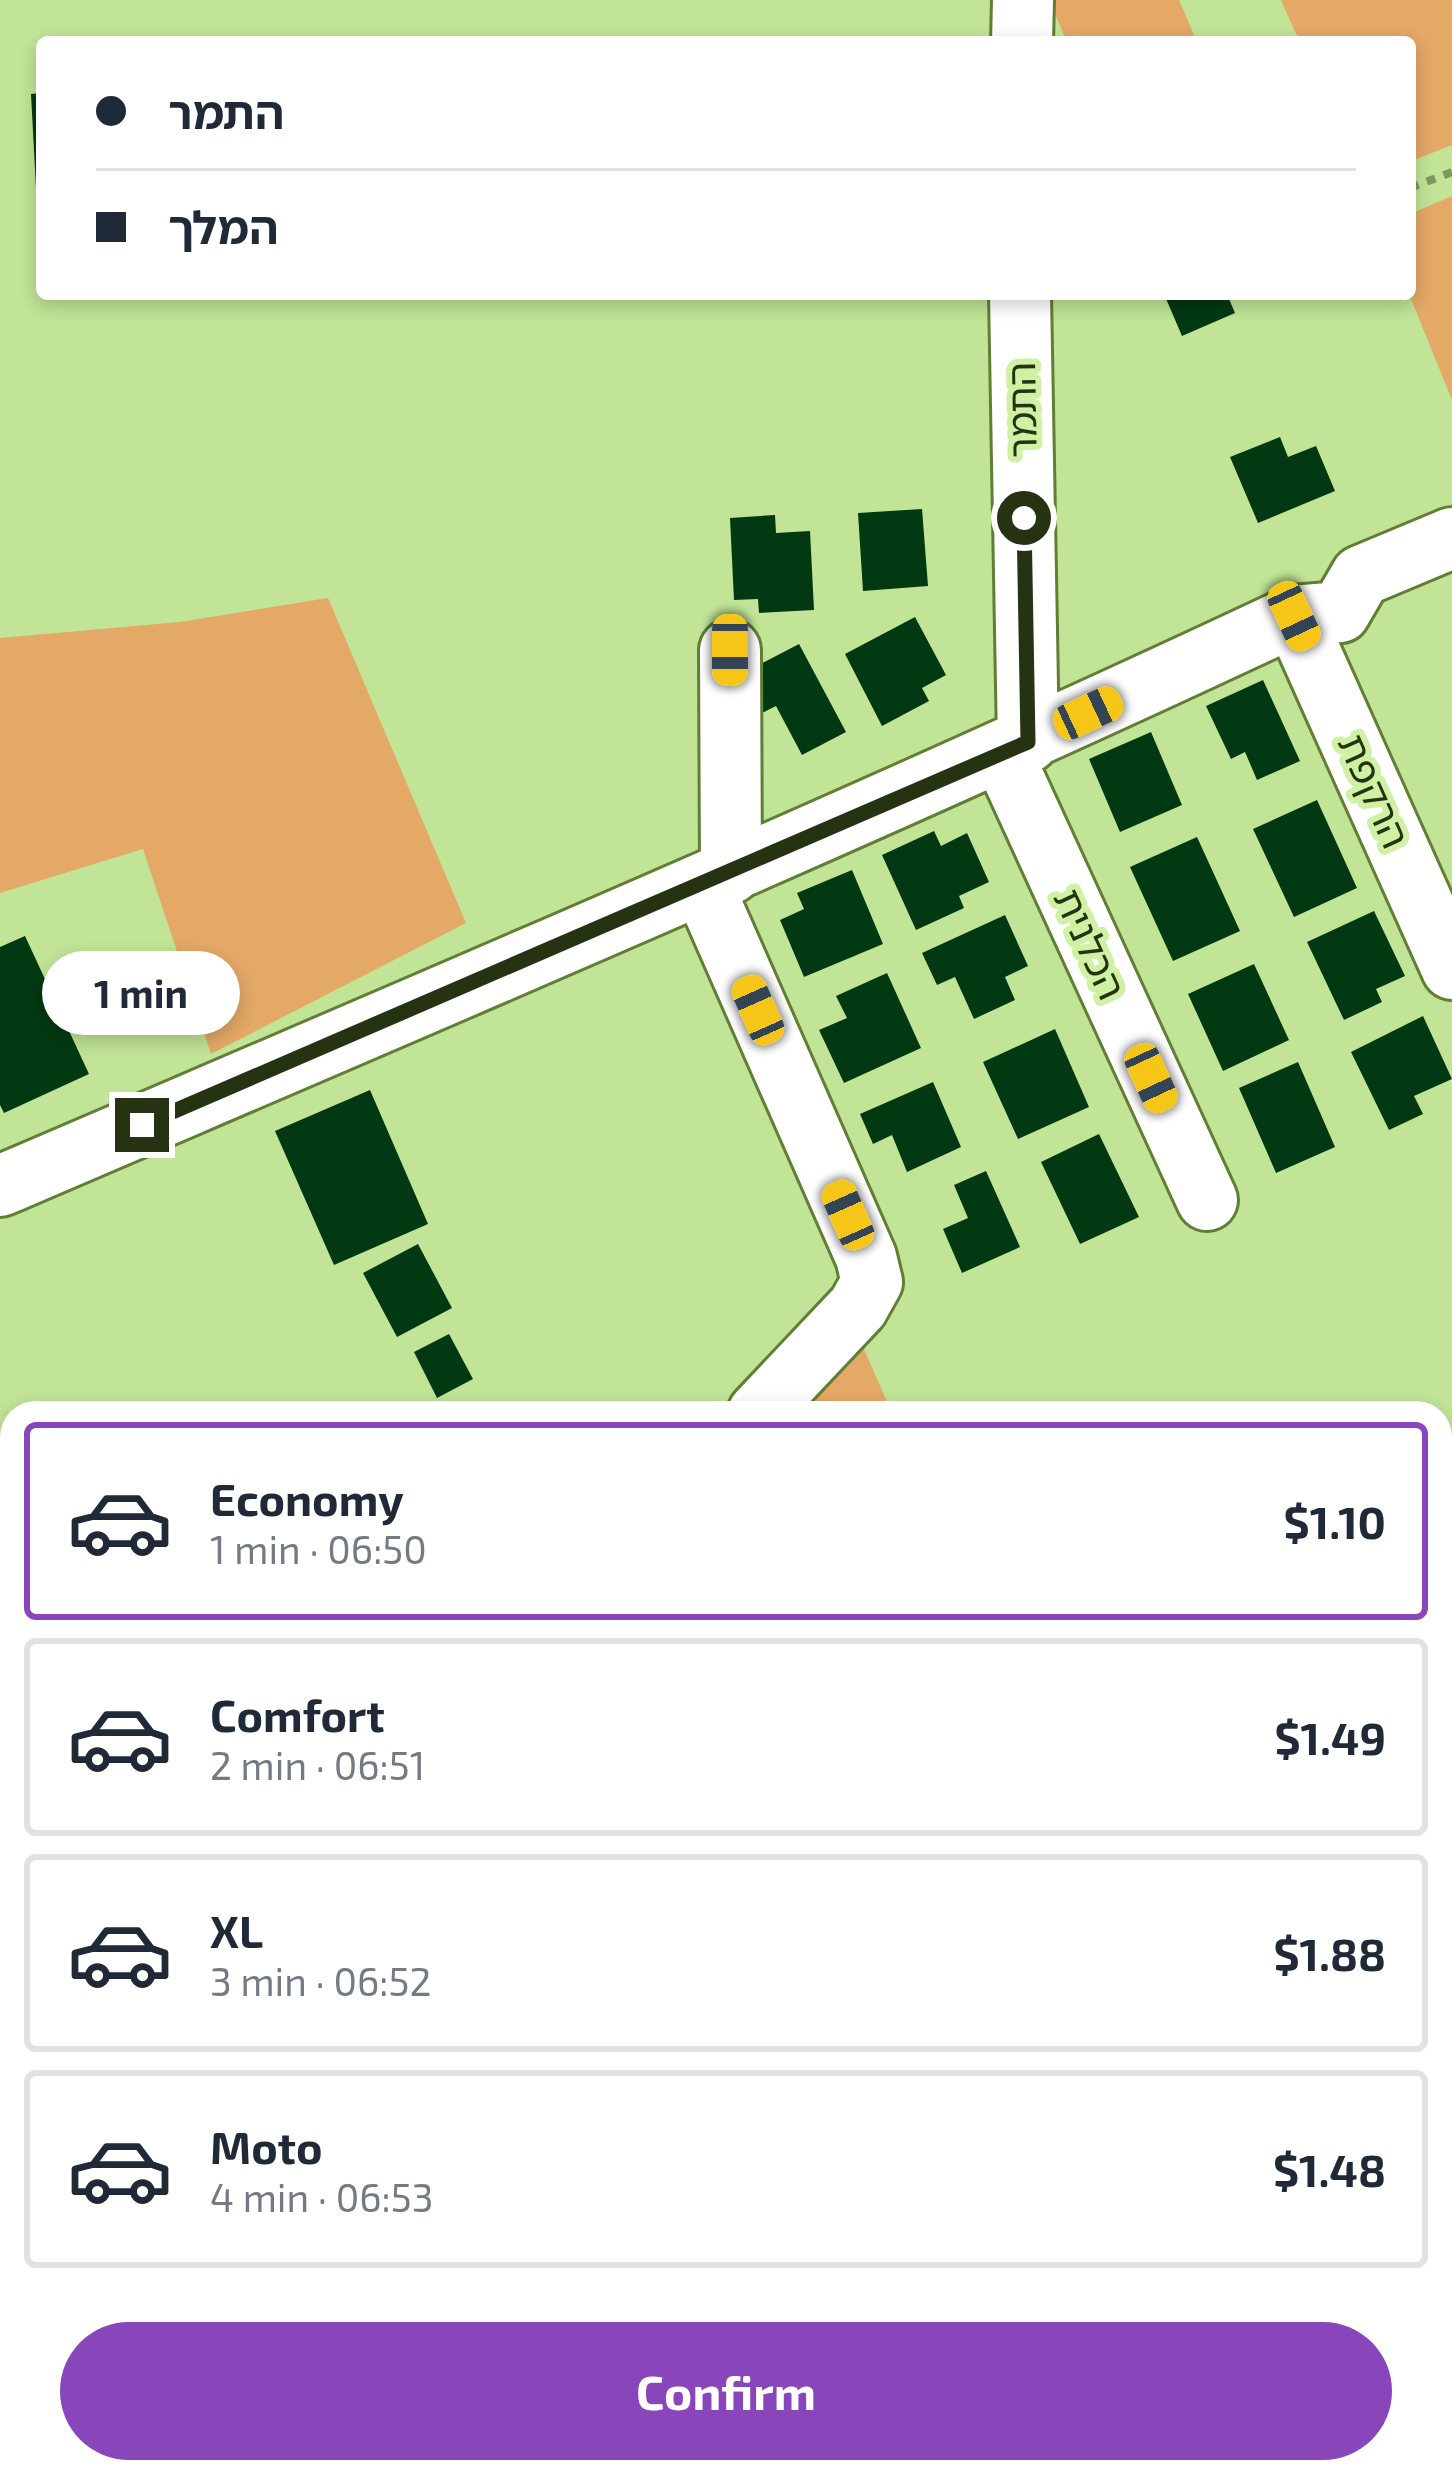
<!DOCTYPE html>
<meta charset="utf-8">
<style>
:root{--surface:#fff;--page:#f2f2f3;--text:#1f2937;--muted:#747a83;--line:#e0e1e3;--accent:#8946ba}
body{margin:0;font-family:"Exo 2","Noto Sans Hebrew",sans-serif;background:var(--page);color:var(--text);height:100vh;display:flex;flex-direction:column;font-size:45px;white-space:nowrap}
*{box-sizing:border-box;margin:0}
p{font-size:39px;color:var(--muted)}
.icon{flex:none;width:66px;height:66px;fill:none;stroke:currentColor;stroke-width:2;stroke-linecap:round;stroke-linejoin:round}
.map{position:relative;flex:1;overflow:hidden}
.side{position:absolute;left:0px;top:1401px;width:1452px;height:1083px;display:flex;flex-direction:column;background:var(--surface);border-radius:36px 36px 0 0;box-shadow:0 6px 18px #0003}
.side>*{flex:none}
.top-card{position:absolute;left:36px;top:36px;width:1380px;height:264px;border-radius:12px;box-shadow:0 6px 18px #0003;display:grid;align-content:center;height:264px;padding:0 60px;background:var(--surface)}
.end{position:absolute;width:54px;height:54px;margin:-27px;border:15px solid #263313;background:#fff;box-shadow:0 0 0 6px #fff}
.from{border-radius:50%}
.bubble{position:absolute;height:84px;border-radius:42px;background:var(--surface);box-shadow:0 6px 18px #0003;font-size:39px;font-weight:700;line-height:84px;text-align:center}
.car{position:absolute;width:36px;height:72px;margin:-36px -18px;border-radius:15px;box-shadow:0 0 9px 3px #0007;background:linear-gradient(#f5c518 24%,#345 0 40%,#f5c518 0 76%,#345 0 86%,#f5c518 0)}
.top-card b{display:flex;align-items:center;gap:42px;height:114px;font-size:45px}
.top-card b+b{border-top:3px solid var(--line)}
.top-card i{width:30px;height:30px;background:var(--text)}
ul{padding:21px 0 0;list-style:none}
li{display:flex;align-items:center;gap:36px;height:198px;margin:0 24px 18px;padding:0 36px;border:6px solid var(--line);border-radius:12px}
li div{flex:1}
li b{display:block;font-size:45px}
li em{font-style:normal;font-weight:700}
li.selected{border-color:var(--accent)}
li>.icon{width:108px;height:108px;stroke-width:1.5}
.cta{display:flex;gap:24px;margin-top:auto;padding:24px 60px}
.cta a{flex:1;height:138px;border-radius:72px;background:var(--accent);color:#fff;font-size:48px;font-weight:700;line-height:138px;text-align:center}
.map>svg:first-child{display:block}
.green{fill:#e4a867}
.building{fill:#023912}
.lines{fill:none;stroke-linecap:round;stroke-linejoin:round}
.minor-casing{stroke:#617e34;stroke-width:66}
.path{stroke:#7d975d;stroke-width:8;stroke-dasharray:9 9;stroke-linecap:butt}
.minor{stroke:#fff;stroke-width:60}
.route{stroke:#263313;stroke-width:15}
.labels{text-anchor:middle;stroke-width:12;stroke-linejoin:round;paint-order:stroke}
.street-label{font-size:39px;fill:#263313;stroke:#cef1a3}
</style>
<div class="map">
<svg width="1452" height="2483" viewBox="0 0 1452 2483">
<rect width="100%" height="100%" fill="#c1e496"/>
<path class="green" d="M 1049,0 L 1179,0 L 1197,42 L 1067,42 Z
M 1281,0 L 1452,0 L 1452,145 L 1414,160 L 1410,151 L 1410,42 L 1307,42 L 1296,34 Z
M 1452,196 L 1452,400 L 1409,294 L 1410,214 Z
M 328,598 L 466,923 L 211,1054 L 143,849 L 0,893 L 0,638 L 180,622 Z
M 863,1347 L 892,1413 L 796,1413 Z"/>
<path class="building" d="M 42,93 L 42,188 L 36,188 L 31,94 Z
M 1164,294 L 1227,294 L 1235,313 L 1182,336 Z
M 1280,437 L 1288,457 L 1316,446 L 1335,491 L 1258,523 L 1230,457 Z
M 922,509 L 928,586 L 863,591 L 858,513 Z
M 775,515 L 776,533 L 810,531 L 814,610 L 759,613 L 758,599 L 734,600 L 730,518 Z
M 915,617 L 946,675 L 922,688 L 929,701 L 882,726 L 845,654 Z
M 799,644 L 846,732 L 802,755 L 776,706 L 758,715 L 751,669 Z
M 1263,680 L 1300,761 L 1257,780 L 1245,752 L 1231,759 L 1206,706 Z
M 1151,732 L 1182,805 L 1120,832 L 1089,759 Z
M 1317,800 L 1357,888 L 1294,917 L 1253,829 Z
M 934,831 L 941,846 L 967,833 L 989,882 L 959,896 L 964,908 L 916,930 L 882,855 Z
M 1197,837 L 1240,931 L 1173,961 L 1130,867 Z
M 852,870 L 883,944 L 804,977 L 780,920 L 804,909 L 797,893 Z
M 1374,911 L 1405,976 L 1376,989 L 1382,1002 L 1344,1020 L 1307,942 Z
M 1005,915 L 1028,966 L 1005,977 L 1015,1000 L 974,1019 L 955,977 L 937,985 L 922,953 Z
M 25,936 L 89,1074 L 4,1113 L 0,1105 L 0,947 Z
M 1254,964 L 1289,1040 L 1223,1071 L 1188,994 Z
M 887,973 L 921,1048 L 844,1083 L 819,1030 L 847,1018 L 836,996 Z
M 1423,1016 L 1452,1079 L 1414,1096 L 1423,1114 L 1389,1130 L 1351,1052 Z
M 1055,1029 L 1089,1107 L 1018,1139 L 983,1062 Z
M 1298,1062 L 1335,1147 L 1276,1173 L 1239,1088 Z
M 933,1082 L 961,1147 L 907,1172 L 892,1135 L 873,1144 L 860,1114 Z
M 370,1090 L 428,1224 L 334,1265 L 275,1131 Z
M 1099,1134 L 1139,1217 L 1080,1244 L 1041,1162 Z
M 986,1171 L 1020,1247 L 962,1273 L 943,1229 L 968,1218 L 954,1185 Z
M 418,1244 L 452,1308 L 397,1337 L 363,1273 Z
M 449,1334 L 473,1379 L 437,1398 L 414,1352 Z"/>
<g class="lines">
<defs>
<path id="minor" d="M 1022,42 L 1023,0
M 1020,294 L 1028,742
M 1294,616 L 1452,969
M 730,650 L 731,873
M 1002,753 L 1207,1200
M 703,886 L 866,1257 L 872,1282 L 858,1307 L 758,1413
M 0,1186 C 433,1000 867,817 1294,616 L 1340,612 L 1361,576 L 1452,538"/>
</defs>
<use href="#minor" class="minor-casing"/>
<path class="path" d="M 1410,188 L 1452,172"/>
<use href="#minor" class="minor"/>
</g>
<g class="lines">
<path class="route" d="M 142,1125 L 1028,742 L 1024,518"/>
</g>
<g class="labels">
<g class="street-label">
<text transform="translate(1022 410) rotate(-91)" y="14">התמר</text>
<text transform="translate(1374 791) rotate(66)" y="14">הרקפת</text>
<text transform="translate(1090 944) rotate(65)" y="14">הכלנית</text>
</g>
</g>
</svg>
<i class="end from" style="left:1024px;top:518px"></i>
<i class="end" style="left:142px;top:1125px"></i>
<div class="bubble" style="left:42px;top:951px;width:198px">1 min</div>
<i class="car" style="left:1294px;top:616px;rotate:155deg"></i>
<i class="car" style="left:730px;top:650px;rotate:180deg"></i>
<i class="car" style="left:1088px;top:713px;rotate:65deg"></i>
<i class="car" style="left:758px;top:1010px;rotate:336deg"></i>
<i class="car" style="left:1151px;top:1078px;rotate:155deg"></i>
<i class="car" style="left:848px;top:1215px;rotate:336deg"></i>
<div class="top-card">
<b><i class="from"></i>התמר</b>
<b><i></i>המלך</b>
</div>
<section class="side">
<ul>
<li class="selected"><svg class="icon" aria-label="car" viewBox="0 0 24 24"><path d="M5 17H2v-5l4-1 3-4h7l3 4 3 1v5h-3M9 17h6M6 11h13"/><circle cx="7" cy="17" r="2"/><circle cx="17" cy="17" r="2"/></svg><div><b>Economy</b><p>1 min · 06:50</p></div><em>$1.10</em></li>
<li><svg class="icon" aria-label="car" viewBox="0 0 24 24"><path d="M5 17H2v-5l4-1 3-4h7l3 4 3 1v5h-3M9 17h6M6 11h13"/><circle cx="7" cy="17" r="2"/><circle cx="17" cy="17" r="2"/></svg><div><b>Comfort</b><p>2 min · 06:51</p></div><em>$1.49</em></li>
<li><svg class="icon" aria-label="car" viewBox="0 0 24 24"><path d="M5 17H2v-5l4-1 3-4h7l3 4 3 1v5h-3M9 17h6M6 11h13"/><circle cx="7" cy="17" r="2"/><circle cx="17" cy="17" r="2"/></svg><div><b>XL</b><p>3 min · 06:52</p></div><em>$1.88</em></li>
<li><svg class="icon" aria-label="car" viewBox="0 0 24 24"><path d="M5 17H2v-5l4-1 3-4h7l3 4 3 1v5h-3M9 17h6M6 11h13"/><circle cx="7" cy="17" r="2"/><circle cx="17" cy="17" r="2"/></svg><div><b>Moto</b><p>4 min · 06:53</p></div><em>$1.48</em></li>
</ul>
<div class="cta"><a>Confirm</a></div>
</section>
</div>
